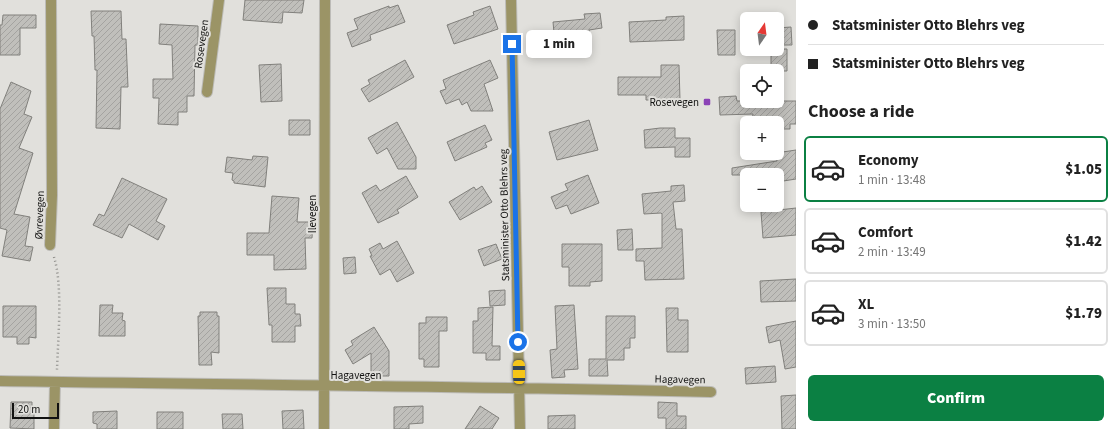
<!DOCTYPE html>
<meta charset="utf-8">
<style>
:root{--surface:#fff;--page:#f2f2f2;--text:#222;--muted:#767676;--line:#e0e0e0;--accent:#0b8043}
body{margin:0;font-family:"Source Sans 3",sans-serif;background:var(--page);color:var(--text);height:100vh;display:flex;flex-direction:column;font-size:15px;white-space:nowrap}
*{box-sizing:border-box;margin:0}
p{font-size:13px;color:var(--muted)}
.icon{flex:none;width:22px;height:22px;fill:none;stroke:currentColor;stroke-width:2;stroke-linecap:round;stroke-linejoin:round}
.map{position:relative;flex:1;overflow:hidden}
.sheet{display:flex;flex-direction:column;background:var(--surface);width:320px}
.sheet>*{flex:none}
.hud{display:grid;align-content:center;height:88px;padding:0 12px;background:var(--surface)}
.needle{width:26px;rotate:14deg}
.tools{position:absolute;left:740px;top:12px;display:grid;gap:8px}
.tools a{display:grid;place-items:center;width:44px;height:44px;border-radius:6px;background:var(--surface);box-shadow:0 2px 10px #0003;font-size:20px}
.scale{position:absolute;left:12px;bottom:10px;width:47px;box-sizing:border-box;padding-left:4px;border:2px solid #121211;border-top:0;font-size:11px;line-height:14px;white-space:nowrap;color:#121211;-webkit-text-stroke:3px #e1e0dc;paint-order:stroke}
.end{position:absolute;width:18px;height:18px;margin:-9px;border:5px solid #1a73e8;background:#fff;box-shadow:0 0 0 2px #fff}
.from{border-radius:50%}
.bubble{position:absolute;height:28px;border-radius:6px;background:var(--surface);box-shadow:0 2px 10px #0003;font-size:13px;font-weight:800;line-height:28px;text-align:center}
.car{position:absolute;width:12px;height:24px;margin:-12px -6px;border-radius:5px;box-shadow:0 0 3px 1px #0007;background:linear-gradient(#f5c518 24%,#345 0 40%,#f5c518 0 76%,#345 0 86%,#f5c518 0)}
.hud b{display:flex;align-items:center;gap:14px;height:38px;font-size:15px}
.hud b+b{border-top:1px solid var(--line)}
.hud i{width:10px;height:10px;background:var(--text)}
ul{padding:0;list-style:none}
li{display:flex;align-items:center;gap:12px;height:66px;margin:0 8px 6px;padding:0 4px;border:2px solid var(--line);border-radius:6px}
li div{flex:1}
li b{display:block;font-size:15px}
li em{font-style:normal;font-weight:800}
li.selected{border-color:var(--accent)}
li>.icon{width:36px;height:36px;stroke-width:1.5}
h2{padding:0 12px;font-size:18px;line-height:48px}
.button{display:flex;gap:8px;margin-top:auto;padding:8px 12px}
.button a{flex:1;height:46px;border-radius:6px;background:var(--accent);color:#fff;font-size:16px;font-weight:800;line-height:46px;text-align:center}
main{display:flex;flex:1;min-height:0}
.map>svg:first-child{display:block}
.building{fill:url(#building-hatch);stroke:#81807c}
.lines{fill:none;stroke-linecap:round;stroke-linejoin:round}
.minor-casing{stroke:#bcbbb7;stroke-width:12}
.path{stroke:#8c8b88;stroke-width:2.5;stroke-dasharray:1 3;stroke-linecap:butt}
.minor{stroke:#9b9466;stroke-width:10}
.route{stroke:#1a73e8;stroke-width:5}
.poi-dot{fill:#8b43b6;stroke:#e1e0dc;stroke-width:1.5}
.labels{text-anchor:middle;stroke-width:4;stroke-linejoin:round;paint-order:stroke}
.street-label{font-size:11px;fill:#121211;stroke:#e1e0dc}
.poi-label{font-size:11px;fill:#121211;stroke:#e1e0dc;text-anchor:end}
</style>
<main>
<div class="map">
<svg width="796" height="429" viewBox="0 0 796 429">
<defs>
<pattern id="building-hatch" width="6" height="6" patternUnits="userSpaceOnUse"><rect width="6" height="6" fill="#c0bfbb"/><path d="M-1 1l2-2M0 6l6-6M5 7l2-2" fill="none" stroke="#a4a3a0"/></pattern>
</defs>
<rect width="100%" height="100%" fill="#e1e0dc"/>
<path class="building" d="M 245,0 L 304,0 L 302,13 L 283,12 L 282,23 L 243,20 Z
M 398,5 L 405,22 L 370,35 L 371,40 L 352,47 L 347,33 L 358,29 L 354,19 L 389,6 L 389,8 Z
M 490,6 L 498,29 L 454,44 L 447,25 L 474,15 L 473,12 Z
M 91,11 L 121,11 L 122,39 L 126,39 L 128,87 L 121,87 L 120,129 L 96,128 L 97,70 L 95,70 L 94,36 L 92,36 Z
M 600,13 L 602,28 L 589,30 L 590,40 L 555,43 L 553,22 L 585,19 L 584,14 Z
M 3,15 L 36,15 L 36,28 L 20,28 L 20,55 L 0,55 L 0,25 L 2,25 Z
M 684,16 L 684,40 L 630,42 L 629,22 L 666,20 L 666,17 Z
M 160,24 L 198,26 L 198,45 L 195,45 L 194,96 L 187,96 L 187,112 L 178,112 L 178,125 L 158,124 L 159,98 L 153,98 L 153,79 L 173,79 L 172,45 L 159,44 Z
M 791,27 L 792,45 L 777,45 L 777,28 Z
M 717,30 L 735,30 L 735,55 L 718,55 Z
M 771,49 L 787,49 L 787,71 L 771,71 Z
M 405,60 L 414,77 L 369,102 L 361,89 L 370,84 L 368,80 Z
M 490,60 L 498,78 L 484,84 L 493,111 L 471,111 L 467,102 L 462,105 L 459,99 L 446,104 L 440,91 L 446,89 L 443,80 Z
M 281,64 L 282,101 L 261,102 L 259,65 Z
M 661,65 L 679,65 L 680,100 L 646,100 L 646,95 L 618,95 L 618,77 L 661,77 Z
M 11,82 L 31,91 L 24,114 L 32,117 L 19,148 L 33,153 L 14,214 L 30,217 L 25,246 L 33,247 L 30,261 L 2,256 L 7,230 L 0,228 L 0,109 Z
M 736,96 L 737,101 L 796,101 L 796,124 L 790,124 L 790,129 L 777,129 L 777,123 L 752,122 L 753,114 L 720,115 L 719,97 Z
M 289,120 L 310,120 L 310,135 L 289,135 Z
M 589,120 L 598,150 L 557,160 L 549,132 Z
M 397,122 L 416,157 L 416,169 L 398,169 L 387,148 L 377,154 L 368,138 Z
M 485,125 L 492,140 L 485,143 L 487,147 L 455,161 L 447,142 Z
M 660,128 L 675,128 L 675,138 L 690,138 L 690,157 L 675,157 L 675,147 L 645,148 L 644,130 Z
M 796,150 L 796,179 L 777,182 L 777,175 L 732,175 L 732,168 L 777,161 L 776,153 Z
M 253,156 L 268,157 L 265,187 L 234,183 L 234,181 L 232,180 L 233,173 L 225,172 L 227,157 L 252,160 Z
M 588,175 L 599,203 L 571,214 L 567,205 L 556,209 L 551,197 L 568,190 L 565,184 Z
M 406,176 L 418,197 L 397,210 L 399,213 L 378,223 L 362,193 L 376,185 L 380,191 Z
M 122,178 L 167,199 L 156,221 L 165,226 L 158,240 L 129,224 L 122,238 L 93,225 L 99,214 L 104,216 Z
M 684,185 L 685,201 L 673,202 L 676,229 L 682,229 L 684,279 L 645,280 L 644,261 L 636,261 L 636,249 L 662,248 L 662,214 L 661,213 L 644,214 L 642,194 L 671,191 L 671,186 Z
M 482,186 L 492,202 L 460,220 L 449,202 L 474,187 L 476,190 Z
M 272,196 L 299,198 L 297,222 L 313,222 L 312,238 L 305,238 L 306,269 L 274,270 L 274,255 L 247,255 L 247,233 L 269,233 Z
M 796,208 L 796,235 L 763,238 L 761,212 Z
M 632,229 L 633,250 L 618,250 L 617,230 Z
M 397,241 L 414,273 L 397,282 L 390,269 L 380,275 L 370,256 L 372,256 L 369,249 L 380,243 L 383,249 Z
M 496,244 L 502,259 L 484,266 L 478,250 Z
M 562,244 L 602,244 L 602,281 L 590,282 L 590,286 L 569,286 L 569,267 L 562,267 Z
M 355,257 L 356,273 L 344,274 L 343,258 Z
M 796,279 L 796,301 L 761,302 L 760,281 Z
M 267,288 L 286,288 L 286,304 L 295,304 L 295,314 L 300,314 L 301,326 L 295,326 L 295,342 L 272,342 L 272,325 L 269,325 Z
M 505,290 L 505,305 L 490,306 L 489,291 Z
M 100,305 L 113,305 L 112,313 L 123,313 L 122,320 L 125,321 L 125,336 L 99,336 Z
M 574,305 L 578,369 L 564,370 L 565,377 L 552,378 L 550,350 L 557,349 L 555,306 Z
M 3,306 L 36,306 L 36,338 L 29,337 L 29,344 L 17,344 L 17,337 L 3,337 Z
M 493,307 L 492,346 L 500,346 L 500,360 L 486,360 L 486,353 L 473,353 L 473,321 L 478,321 L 478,308 Z
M 666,308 L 678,308 L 678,320 L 688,320 L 688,352 L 667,352 Z
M 200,312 L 217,312 L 217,316 L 219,316 L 219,353 L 211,352 L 212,365 L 199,365 L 198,316 L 200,316 Z
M 606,316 L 635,316 L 635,338 L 630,338 L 630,348 L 624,348 L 624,360 L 607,360 L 608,376 L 589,376 L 589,359 L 606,359 Z
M 426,317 L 447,317 L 447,331 L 439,331 L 439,367 L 424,367 L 424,359 L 419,359 L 419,323 L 426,323 Z
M 796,321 L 796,367 L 785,369 L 780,340 L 769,343 L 766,327 Z
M 374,327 L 389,351 L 389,376 L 371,376 L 371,353 L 353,364 L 345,350 L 353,345 L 351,341 Z
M 775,366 L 776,382 L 746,384 L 745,368 Z
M 796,395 L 796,429 L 782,429 L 781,396 Z
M 11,402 L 32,402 L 32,411 L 34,411 L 34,429 L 10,428 Z
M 658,402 L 677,403 L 677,416 L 686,416 L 686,429 L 666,429 L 666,418 L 658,418 Z
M 423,406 L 423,423 L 409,424 L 409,429 L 394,429 L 394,407 Z
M 480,406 L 499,418 L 492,429 L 465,429 Z
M 303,410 L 304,429 L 283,429 L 282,411 Z
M 117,411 L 117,429 L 97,429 L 97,424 L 93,423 L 93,412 Z
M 157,412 L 183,412 L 183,429 L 157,429 Z
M 222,414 L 242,414 L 243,429 L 223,429 Z
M 575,415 L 575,429 L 548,429 L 548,416 Z"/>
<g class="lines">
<defs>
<path id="minor" d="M 511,0 L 520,429
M 207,92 L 219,0
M 50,245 L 52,195 L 51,0
M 0,381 C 237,385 474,386 711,392
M 54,429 L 55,382
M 324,429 L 325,0"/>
</defs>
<use href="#minor" class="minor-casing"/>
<path class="path" d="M 54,257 C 63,286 58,338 57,370"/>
<use href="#minor" class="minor"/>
</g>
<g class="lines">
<path class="route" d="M 512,44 L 518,342"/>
</g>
<rect class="poi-dot" x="703" y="98" width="8" height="8" rx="2"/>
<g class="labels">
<g class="street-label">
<text transform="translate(201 44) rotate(-82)" y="4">Rosevegen</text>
<text transform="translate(312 214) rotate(-90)" y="4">Ilevegen</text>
<text transform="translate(39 215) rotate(-88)" y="4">Øvrevegen</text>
<text transform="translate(504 215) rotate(-91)" y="4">Statsminister Otto Blehrs veg</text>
<text x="356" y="379">Hagavegen</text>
<text transform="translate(680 379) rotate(1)" y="4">Hagavegen</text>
</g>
<g class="poi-label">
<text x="699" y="106">Rosevegen</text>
</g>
</g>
</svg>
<div class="tools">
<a><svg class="needle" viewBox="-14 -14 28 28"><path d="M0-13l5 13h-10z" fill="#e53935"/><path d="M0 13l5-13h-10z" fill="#767676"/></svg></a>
<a><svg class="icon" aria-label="locate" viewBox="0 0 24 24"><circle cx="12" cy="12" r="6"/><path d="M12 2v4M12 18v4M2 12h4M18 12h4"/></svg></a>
<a>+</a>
<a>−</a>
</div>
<div class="scale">20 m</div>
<i class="end from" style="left:518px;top:342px"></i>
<i class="end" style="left:512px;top:44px"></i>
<div class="bubble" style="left:526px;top:30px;width:66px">1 min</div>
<i class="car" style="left:519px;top:372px;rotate:359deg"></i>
</div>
<section class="sheet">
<div class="hud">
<b><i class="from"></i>Statsminister Otto Blehrs veg</b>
<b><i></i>Statsminister Otto Blehrs veg</b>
</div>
<h2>Choose a ride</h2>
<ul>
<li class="selected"><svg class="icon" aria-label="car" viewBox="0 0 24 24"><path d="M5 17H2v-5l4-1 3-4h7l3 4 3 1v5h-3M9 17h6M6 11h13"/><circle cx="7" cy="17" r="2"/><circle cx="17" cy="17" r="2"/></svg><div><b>Economy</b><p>1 min · 13:48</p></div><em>$1.05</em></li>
<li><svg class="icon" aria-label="car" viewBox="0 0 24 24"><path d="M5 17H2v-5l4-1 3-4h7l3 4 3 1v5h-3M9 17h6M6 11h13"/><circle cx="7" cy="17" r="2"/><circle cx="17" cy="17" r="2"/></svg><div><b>Comfort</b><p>2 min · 13:49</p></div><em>$1.42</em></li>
<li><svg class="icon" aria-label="car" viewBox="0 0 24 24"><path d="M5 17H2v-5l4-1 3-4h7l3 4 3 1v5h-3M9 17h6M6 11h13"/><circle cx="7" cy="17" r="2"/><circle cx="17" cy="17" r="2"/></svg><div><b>XL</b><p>3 min · 13:50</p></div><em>$1.79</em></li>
</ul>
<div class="button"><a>Confirm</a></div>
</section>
</main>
